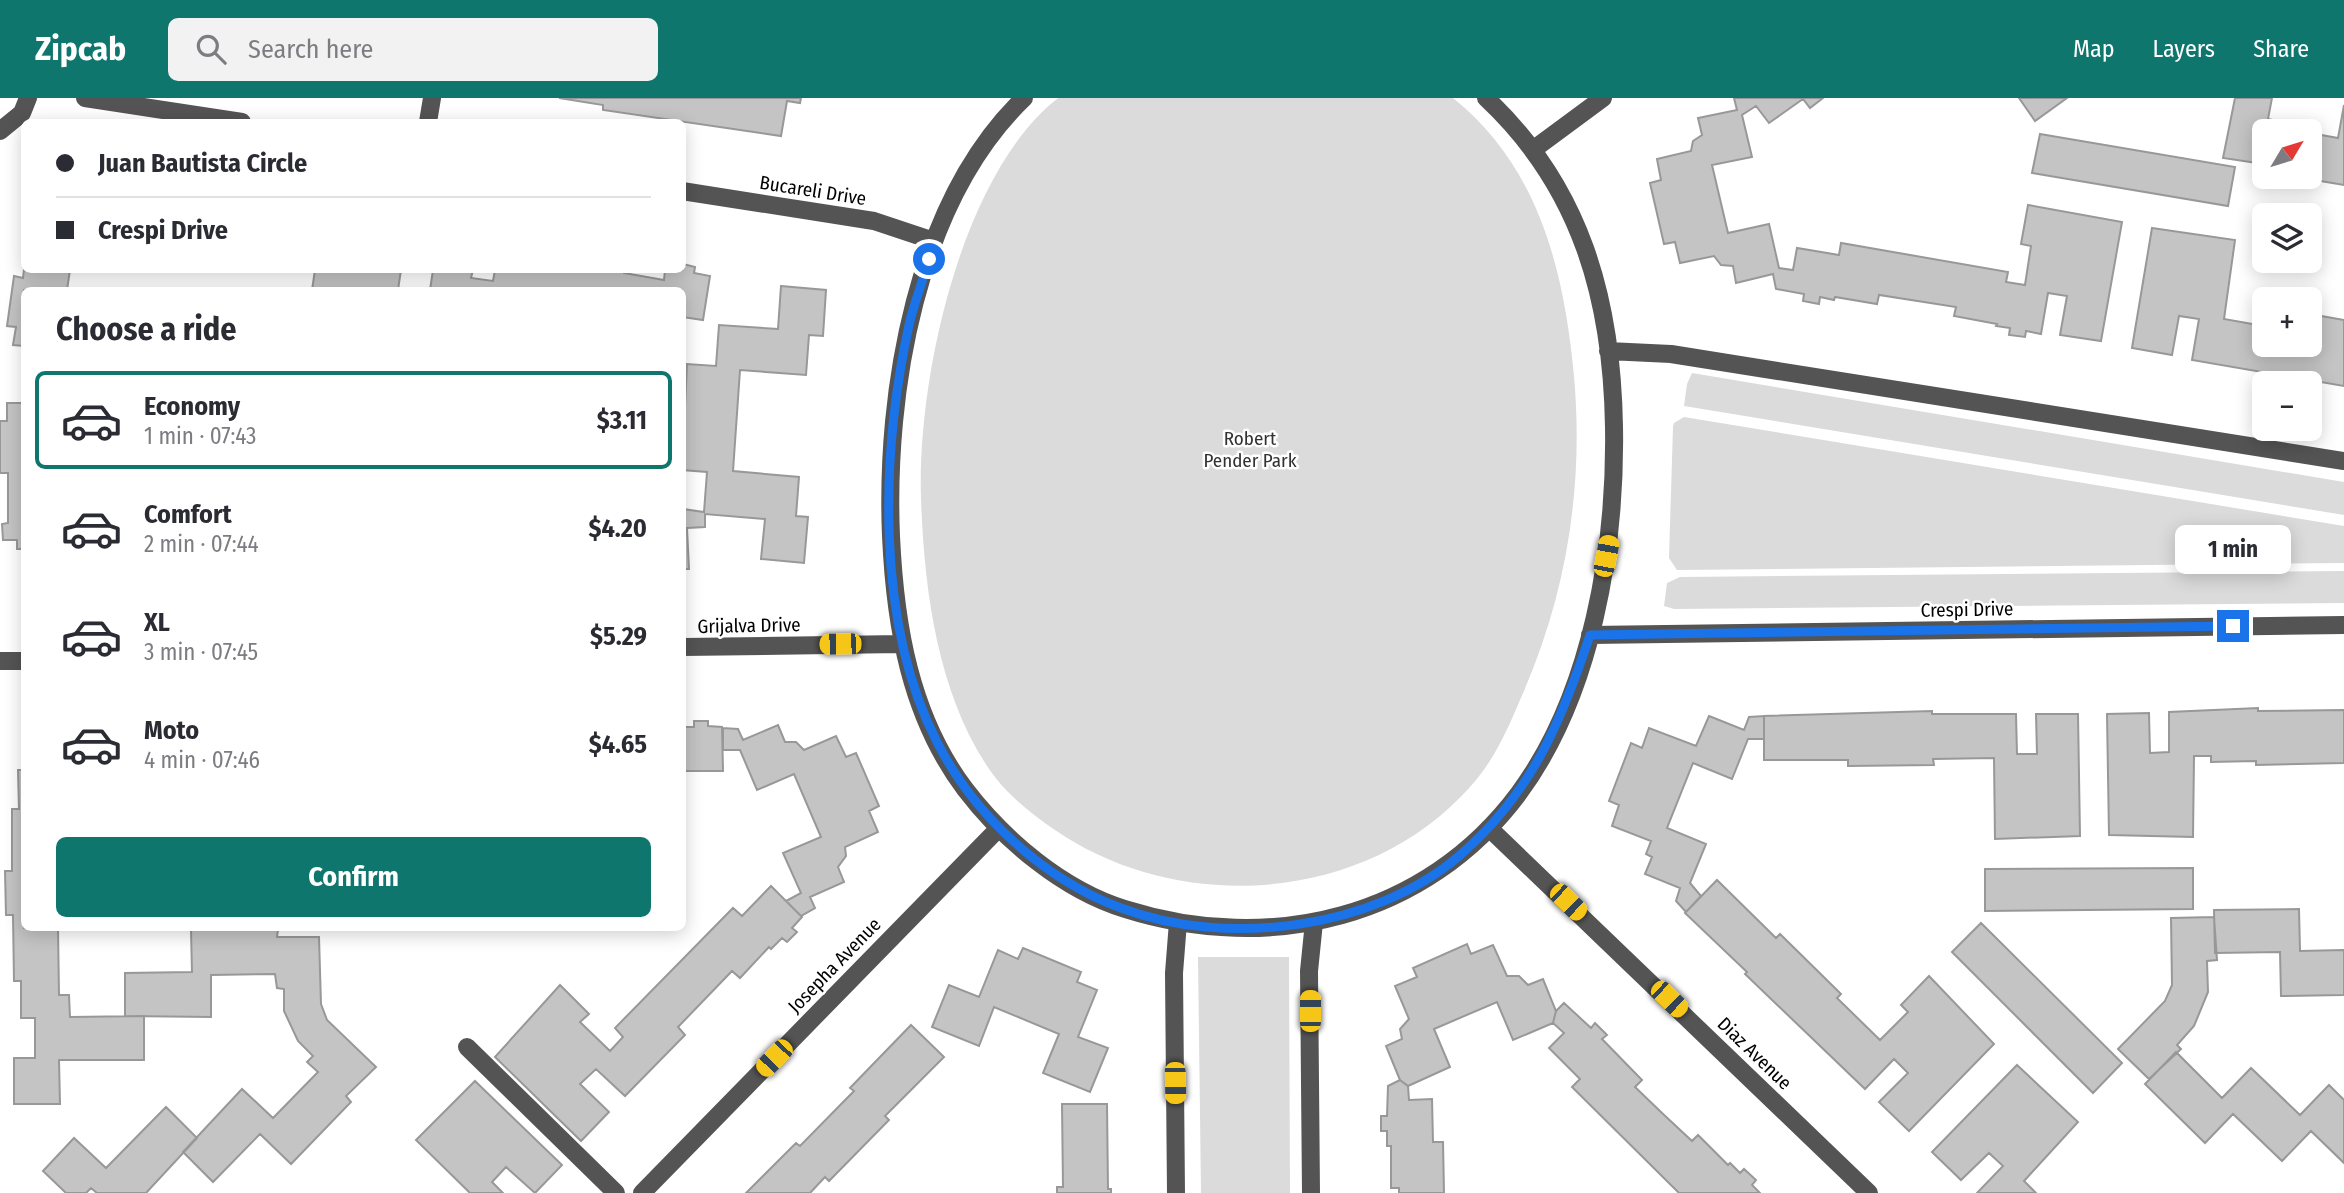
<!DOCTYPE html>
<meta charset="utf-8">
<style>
:root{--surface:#fff;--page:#f2f2f3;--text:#2b2b33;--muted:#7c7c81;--line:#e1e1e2;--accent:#0f766e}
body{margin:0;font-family:"Fira Sans Condensed",sans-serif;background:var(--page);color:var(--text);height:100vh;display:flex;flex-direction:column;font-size:26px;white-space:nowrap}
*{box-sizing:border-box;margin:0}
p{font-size:23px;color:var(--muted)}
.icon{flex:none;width:38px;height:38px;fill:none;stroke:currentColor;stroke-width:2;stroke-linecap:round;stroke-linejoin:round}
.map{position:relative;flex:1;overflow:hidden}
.details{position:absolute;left:21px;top:189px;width:665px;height:644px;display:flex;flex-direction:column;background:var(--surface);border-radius:10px;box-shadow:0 4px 18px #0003}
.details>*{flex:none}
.hud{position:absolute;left:21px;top:21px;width:665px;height:154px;border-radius:10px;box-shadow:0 4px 18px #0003;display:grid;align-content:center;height:154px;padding:0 35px;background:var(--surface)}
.needle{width:46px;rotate:52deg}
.fabs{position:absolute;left:2252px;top:21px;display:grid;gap:14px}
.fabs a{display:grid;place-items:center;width:70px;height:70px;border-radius:10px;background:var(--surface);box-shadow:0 4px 18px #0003;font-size:35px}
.end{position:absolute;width:32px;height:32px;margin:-16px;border:9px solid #1a73e8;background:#fff;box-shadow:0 0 0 4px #fff}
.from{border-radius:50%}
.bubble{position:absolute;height:49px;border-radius:10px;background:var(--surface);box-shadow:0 4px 18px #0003;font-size:23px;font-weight:700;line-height:49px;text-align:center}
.car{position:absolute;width:21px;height:42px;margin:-21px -10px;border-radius:9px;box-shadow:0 0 5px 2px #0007;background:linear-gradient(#f5c518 24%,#345 0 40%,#f5c518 0 76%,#345 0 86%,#f5c518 0)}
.hud b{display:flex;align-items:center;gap:24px;height:66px;font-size:26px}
.hud b+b{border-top:2px solid var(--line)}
.hud i{width:18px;height:18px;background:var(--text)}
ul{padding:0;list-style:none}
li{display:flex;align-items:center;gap:21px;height:98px;margin:0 14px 10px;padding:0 21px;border:4px solid transparent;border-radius:10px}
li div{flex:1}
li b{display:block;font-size:26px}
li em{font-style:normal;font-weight:700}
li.selected{border-color:var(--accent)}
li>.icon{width:63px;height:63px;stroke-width:1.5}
h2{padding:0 35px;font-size:32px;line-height:84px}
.action{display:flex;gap:14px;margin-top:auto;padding:14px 35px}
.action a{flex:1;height:80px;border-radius:10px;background:var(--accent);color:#fff;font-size:28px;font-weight:700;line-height:80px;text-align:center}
header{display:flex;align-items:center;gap:42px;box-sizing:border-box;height:98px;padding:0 35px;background:var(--accent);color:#fff}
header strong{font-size:33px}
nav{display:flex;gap:38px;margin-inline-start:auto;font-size:24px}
.search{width:490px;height:63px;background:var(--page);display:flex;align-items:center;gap:18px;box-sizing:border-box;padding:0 24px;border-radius:10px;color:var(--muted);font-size:26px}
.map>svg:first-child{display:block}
.green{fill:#dbdbdb}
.building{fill:#c4c4c4;stroke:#989898;stroke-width:2}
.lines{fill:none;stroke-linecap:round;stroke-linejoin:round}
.minor{stroke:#545454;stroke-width:18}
.route{stroke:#1a73e8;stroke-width:9}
.labels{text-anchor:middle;stroke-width:5;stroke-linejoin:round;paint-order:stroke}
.street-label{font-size:19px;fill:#000;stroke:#fff}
.park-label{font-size:19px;fill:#323232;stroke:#fff}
</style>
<header>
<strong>Zipcab</strong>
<div class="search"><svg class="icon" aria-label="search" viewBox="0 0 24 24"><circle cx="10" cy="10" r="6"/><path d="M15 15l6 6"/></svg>Search here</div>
<nav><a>Map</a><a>Layers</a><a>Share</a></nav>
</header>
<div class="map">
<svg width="2344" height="1095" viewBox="0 0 2344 1095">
<rect width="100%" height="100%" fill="#fff"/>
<path class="green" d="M 1058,0 L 1453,0 C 1539,69 1564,172 1574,278 C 1584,391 1566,499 1520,602 C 1507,633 1493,664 1470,689 C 1367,805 1180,818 1055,732 C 1030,715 1006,696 989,671 C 937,594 924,490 921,400 C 917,281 961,76 1058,0 Z
M 1692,275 L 2344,384 L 2344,417 L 1684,308 L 1687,286 Z
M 1684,319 L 2344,428 L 2344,465 L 1677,472 L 1669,460 L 1673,329 L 1674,325 Z
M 2344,473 L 2344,505 L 1674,511 L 1664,508 L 1667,485 L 1680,479 Z
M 1198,859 L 1289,859 L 1290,1095 L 1201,1095 Z"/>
<path class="building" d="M 559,0 L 801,0 L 800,5 L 787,3 L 781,38 L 603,12 L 603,7 Z
M 1734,0 L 1823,0 L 1810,10 L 1803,1 L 1769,25 L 1756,8 L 1742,17 L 1752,59 L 1712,67 L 1728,135 L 1769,126 L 1779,170 L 1793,172 L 1797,150 L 1839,157 L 1841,145 L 2008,174 L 2006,184 L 2025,187 L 2031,148 L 2021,146 L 2028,107 L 2122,124 L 2101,243 L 2060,237 L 2067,198 L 2048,195 L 2041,236 L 2026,233 L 2025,239 L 2009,237 L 2010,230 L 1996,228 L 1997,226 L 1954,218 L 1956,209 L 1879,197 L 1877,206 L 1835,199 L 1834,202 L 1820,199 L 1819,206 L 1803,203 L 1804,196 L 1776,191 L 1773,176 L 1736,185 L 1733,168 L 1721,167 L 1714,158 L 1680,165 L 1675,144 L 1664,146 L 1650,85 L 1661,82 L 1657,61 L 1691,53 L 1693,43 L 1702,37 L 1698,20 L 1737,12 Z
M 2019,0 L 2067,0 L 2035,23 Z
M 2235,0 L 2272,0 L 2268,21 L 2277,23 L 2275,30 L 2297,33 L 2264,33 L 2264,66 L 2223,60 Z
M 2344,7 L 2344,87 L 2297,79 L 2310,79 L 2310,35 L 2338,40 Z
M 2040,36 L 2235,69 L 2228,108 L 2032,75 Z
M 2152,130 L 2235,142 L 2224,221 L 2264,228 L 2264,247 L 2310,247 L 2310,216 L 2344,222 L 2344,288 L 2192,262 L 2199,221 L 2179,218 L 2172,257 L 2132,250 Z
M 683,166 L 695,169 L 694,175 L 710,178 L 703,222 L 682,219 L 682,192 L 430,192 L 433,172 L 473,172 L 471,180 L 493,183 L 495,172 L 624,172 L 624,175 L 664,182 L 665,172 L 682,172 Z
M 24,171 L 70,172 L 67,192 L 24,192 L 24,248 L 13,247 L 16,229 L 7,228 L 14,178 L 23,180 Z
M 315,172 L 401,172 L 398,192 L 312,192 Z
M 781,188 L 826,192 L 823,238 L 809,237 L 806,277 L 740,272 L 733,373 L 799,379 L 796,418 L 808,419 L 804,465 L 761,461 L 765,421 L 705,416 L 705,429 L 687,430 L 689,471 L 682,471 L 683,411 L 704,414 L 707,374 L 682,372 L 687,266 L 716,268 L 719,227 L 778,231 Z
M 7,305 L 24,305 L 24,451 L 17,451 L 17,442 L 3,442 L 2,426 L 8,425 L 8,375 L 0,375 L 0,323 L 7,323 Z
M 2258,610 L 2258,613 L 2344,612 L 2344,665 L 2256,667 L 2256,663 L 2211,664 L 2211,658 L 2194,658 L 2193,739 L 2109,737 L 2107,616 L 2149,615 L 2150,655 L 2169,654 L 2169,614 Z
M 1932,613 L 1932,616 L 2016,616 L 2017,656 L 2037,656 L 2036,616 L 2078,616 L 2080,738 L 1995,741 L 1994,660 L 1933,661 L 1934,667 L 1848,668 L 1848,662 L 1764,662 L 1764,618 Z
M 1709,618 L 1744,632 L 1749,619 L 1764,618 L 1764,641 L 1748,641 L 1732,681 L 1693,665 L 1667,730 L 1706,746 L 1690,785 L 1701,798 L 1686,814 L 1676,803 L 1680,790 L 1645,776 L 1652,759 L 1646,756 L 1651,743 L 1612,728 L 1619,707 L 1609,703 L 1631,645 L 1642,650 L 1649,630 L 1696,648 Z
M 694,623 L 708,623 L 708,628 L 722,629 L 723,673 L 682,673 L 682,629 L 694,629 Z
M 778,627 L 785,644 L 796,644 L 804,652 L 836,638 L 846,659 L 856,655 L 879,708 L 869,713 L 878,734 L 845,749 L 846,758 L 838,769 L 844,784 L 810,799 L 815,810 L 801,818 L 786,803 L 801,795 L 783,755 L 821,739 L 794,676 L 757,692 L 740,652 L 723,652 L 723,630 L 738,631 L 743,642 Z
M 18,672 L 24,672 L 24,830 L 58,830 L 59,897 L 69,897 L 70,919 L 144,918 L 144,962 L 59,962 L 60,1006 L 14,1006 L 14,960 L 35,960 L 35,920 L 21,920 L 21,883 L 14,883 L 13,817 L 6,817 L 5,773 L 12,773 L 12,711 L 19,711 Z
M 2193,770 L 2193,811 L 1985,813 L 1985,771 Z
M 1717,782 L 1776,840 L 1780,836 L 1841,896 L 1837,900 L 1880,942 L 1908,914 L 1901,907 L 1929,878 L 1994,946 L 1909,1033 L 1879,1004 L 1908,975 L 1894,961 L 1865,991 L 1745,876 L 1747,874 L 1685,815 Z
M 771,788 L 802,819 L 792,830 L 797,834 L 787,844 L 782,840 L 771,851 L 769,849 L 740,880 L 732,873 L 678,929 L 685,937 L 625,998 L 596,971 L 580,986 L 609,1014 L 581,1043 L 495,959 L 560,887 L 589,916 L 580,924 L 610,953 L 623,939 L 615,930 L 733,810 L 742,818 Z
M 2299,811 L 2300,853 L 2344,852 L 2344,897 L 2281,898 L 2280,854 L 2215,855 L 2214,812 Z
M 2214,819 L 2217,862 L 2207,863 L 2208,894 L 2194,928 L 2177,947 L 2181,951 L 2149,981 L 2118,951 L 2165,903 L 2172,887 L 2171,820 Z
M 1981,825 L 2122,965 L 2093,995 L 1952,854 Z
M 191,832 L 278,832 L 277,839 L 319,839 L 321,906 L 327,922 L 376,969 L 346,998 L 351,1004 L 291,1066 L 260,1036 L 213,1084 L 183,1054 L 242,991 L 273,1020 L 318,974 L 307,964 L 313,958 L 298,943 L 284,913 L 284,891 L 277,890 L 275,876 L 211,877 L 211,919 L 125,918 L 125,875 L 192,874 Z
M 1467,846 L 1471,856 L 1493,847 L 1507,878 L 1519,878 L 1528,887 L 1543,881 L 1556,913 L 1553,925 L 1513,942 L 1497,904 L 1434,931 L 1450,969 L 1408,988 L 1400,982 L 1386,948 L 1402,941 L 1400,931 L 1409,921 L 1395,888 L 1417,879 L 1413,870 Z
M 1023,850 L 1081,874 L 1077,884 L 1097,892 L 1078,939 L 1108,950 L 1090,994 L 1043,975 L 1059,936 L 994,909 L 979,948 L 932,929 L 949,887 L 979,899 L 998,852 L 1018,861 Z
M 1564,905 L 1591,930 L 1595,925 L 1607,937 L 1602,941 L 1642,982 L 1635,989 L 1662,1015 L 1692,1043 L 1698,1037 L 1728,1067 L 1730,1065 L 1740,1075 L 1744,1071 L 1756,1082 L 1752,1087 L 1760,1095 L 1679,1095 L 1572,989 L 1580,981 L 1549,950 L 1564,935 L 1553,925 L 1556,913 Z
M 911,927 L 944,959 L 885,1018 L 889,1022 L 829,1083 L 825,1079 L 810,1095 L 746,1095 L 796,1045 L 800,1048 L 854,993 L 850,990 Z
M 2176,954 L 2222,1000 L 2251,970 L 2300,1017 L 2329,987 L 2344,1002 L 2344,1065 L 2311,1033 L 2282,1063 L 2233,1016 L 2205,1045 L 2145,986 Z
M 2017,967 L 2078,1024 L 2024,1083 L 2036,1095 L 1977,1095 L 2003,1068 L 1989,1055 L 1961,1082 L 1932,1054 Z
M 1400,982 L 1408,988 L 1409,1002 L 1432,1001 L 1433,1044 L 1443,1044 L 1444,1095 L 1399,1095 L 1399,1090 L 1391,1090 L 1391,1048 L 1387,1048 L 1387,1033 L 1381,1033 L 1381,1018 L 1387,1018 L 1388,988 Z
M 475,983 L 562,1067 L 535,1095 L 506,1069 L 492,1084 L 503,1095 L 470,1095 L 416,1042 Z
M 1062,1006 L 1107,1006 L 1108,1091 L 1111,1091 L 1111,1095 L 1057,1095 L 1057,1089 L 1063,1089 Z
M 166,1009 L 197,1040 L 146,1095 L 97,1095 L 91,1090 L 86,1095 L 66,1095 L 43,1073 L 74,1040 L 106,1070 Z"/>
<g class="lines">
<path class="minor" d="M 85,0 L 242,24
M 1024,0 C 916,104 885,294 891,438 C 895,527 910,618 965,691 C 1004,742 1063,792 1125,811 C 1271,857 1426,820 1519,695 C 1592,596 1616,450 1614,329 C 1612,201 1581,89 1486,0
M 428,24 L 432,0
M 0,33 L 22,15 L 28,0
M 1534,51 L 1603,0
M 682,93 L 874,123 L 934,143
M 1608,253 L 1671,256 L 2344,363
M 1590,537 L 2344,527
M 682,549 L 901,546
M 0,563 L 24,563
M 1489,730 L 1869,1095
M 467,949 L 616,1095
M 642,1095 L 999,730
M 1176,1095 L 1174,875 L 1178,824
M 1311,1095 L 1309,873 L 1314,824"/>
</g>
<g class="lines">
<path class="route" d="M 929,161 C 923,183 914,205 909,227 C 881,355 875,524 937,644 C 974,717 1043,781 1121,810 C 1226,850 1374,831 1459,758 C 1531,696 1561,625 1590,537 L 2233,528"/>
</g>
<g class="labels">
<g class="street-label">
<text transform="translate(813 92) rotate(9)" y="7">Bucareli Drive</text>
<text transform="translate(1967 511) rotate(-1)" y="7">Crespi Drive</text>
<text transform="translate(749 527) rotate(-1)" y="7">Grijalva Drive</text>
<text transform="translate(834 867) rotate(-46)" y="7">Josepha Avenue</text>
<text transform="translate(1755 955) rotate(44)" y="7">Diaz Avenue</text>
</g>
<g class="park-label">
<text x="1250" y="347">Robert<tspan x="1250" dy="22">Pender Park</tspan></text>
</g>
</g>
</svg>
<div class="fabs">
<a><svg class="needle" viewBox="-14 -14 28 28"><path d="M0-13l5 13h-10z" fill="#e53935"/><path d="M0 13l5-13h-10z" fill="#7c7c81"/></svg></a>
<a><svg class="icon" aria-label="layers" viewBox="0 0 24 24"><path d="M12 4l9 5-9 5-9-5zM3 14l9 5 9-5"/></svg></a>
<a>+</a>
<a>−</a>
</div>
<i class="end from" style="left:929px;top:161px"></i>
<i class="end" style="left:2233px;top:528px"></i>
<div class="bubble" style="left:2175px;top:427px;width:116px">1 min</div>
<i class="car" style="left:1606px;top:458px;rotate:11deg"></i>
<i class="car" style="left:840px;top:546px;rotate:269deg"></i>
<i class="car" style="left:1568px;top:804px;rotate:134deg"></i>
<i class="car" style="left:1669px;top:901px;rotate:134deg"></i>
<i class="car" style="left:1310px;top:913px;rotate:0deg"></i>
<i class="car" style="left:774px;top:960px;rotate:224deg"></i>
<i class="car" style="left:1175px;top:985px;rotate:179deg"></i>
<div class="hud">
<b><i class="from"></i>Juan Bautista Circle</b>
<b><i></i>Crespi Drive</b>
</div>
<section class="details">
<h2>Choose a ride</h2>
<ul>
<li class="selected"><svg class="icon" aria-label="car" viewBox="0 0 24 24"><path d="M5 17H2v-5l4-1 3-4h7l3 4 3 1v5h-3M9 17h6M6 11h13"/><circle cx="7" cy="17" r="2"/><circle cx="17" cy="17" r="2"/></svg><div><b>Economy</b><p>1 min · 07:43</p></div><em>$3.11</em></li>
<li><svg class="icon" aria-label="car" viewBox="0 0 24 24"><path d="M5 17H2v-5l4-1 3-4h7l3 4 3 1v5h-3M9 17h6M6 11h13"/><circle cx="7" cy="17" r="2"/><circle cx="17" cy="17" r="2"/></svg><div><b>Comfort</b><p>2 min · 07:44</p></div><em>$4.20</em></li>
<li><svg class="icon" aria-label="car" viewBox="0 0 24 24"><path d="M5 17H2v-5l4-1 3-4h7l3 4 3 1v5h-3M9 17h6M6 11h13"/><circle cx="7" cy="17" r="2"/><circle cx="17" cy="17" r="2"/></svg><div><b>XL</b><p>3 min · 07:45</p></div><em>$5.29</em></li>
<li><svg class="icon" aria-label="car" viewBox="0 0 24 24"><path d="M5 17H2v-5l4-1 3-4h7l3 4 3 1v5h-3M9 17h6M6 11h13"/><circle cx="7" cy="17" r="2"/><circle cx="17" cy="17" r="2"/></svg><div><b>Moto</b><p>4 min · 07:46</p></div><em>$4.65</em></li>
</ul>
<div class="action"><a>Confirm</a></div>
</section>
</div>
